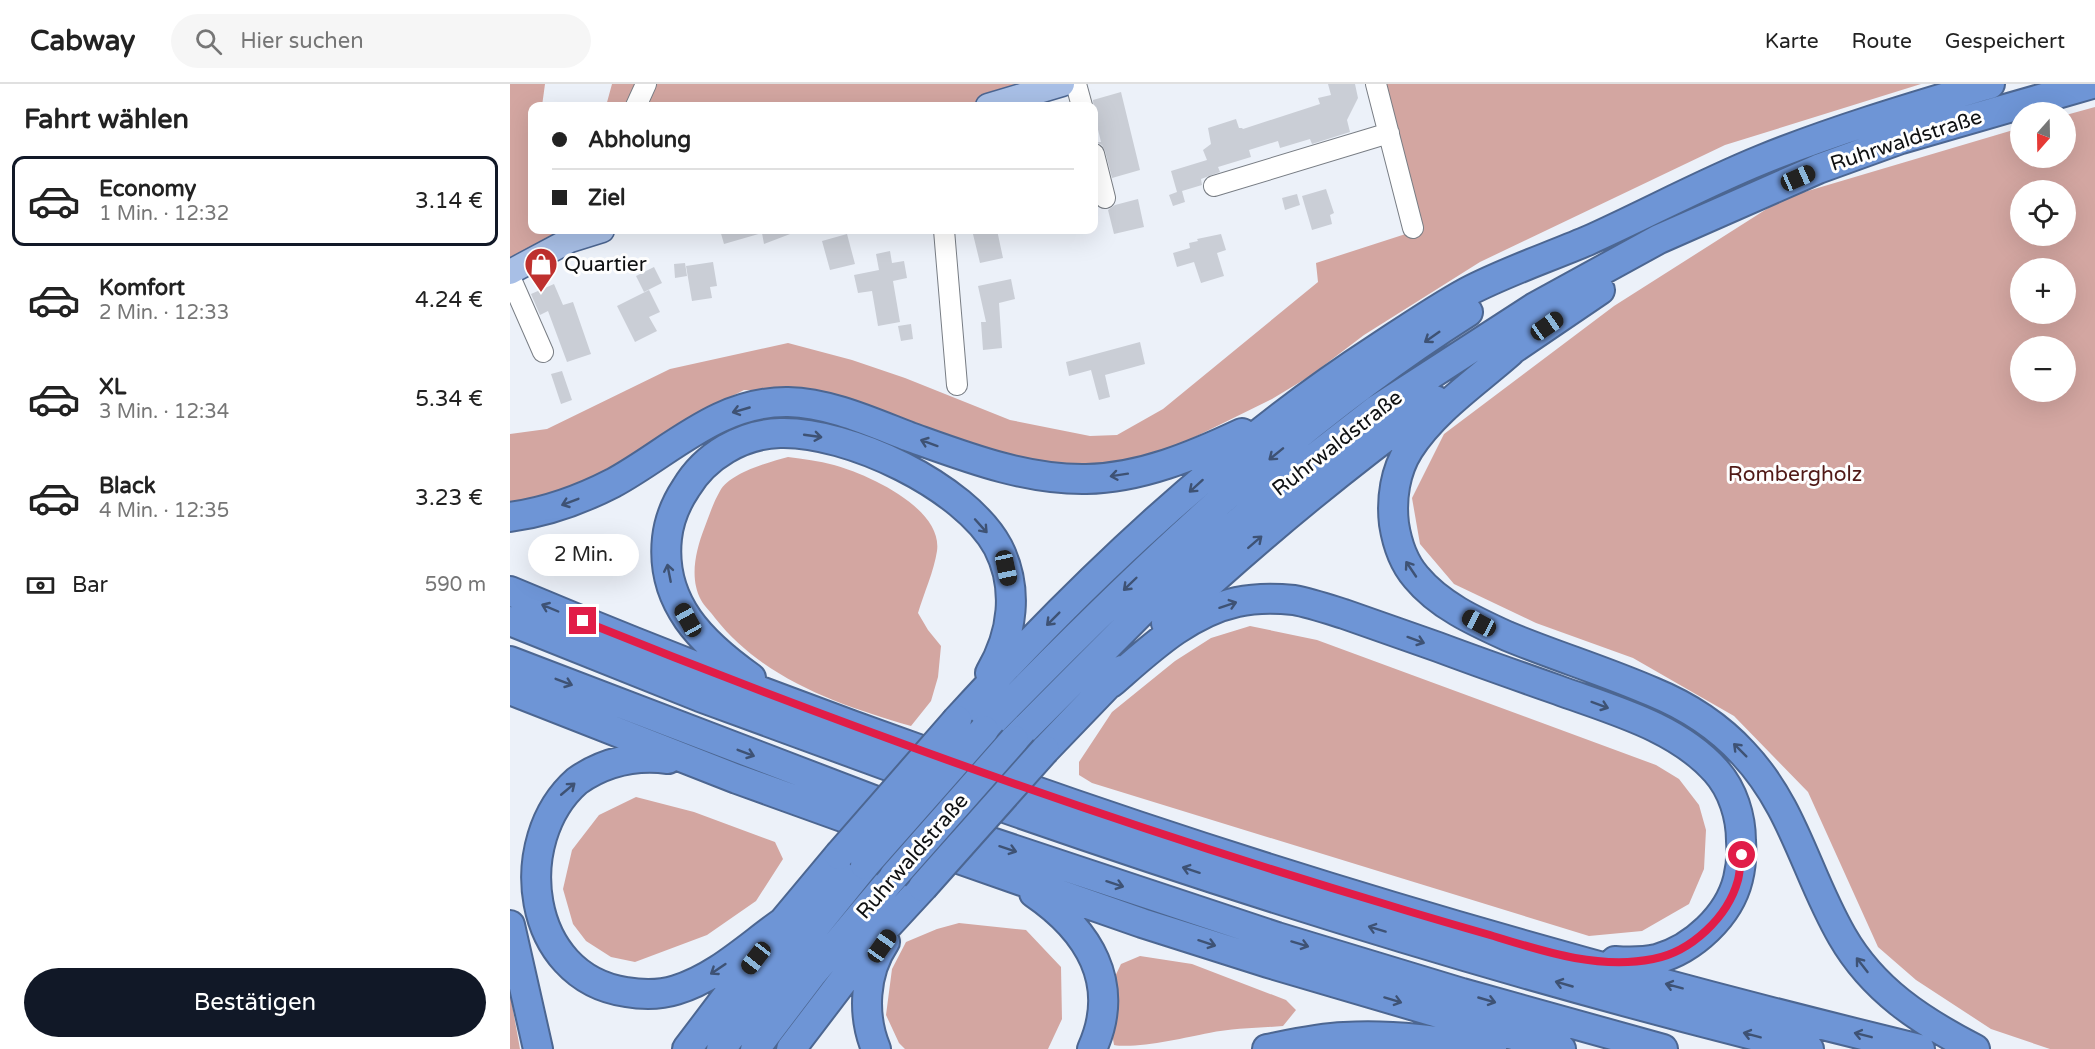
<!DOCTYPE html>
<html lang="de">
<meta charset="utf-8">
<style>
:root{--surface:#fff;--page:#f6f6f6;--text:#222;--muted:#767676;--line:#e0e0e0;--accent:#111827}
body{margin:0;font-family:"Varela Round",sans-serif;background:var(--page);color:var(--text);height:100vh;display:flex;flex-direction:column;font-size:22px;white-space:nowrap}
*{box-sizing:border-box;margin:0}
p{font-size:20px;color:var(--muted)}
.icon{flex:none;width:33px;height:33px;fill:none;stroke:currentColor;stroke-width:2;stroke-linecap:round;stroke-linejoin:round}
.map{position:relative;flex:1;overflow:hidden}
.details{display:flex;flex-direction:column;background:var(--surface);width:510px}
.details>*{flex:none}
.guide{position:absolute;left:18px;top:18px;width:570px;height:132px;border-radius:12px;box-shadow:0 6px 24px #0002;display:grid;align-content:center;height:132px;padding:0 24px;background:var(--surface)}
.needle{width:39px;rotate:200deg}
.controls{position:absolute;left:1500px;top:18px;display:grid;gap:12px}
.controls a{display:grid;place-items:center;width:66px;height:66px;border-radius:50%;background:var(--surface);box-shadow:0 6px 24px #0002;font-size:30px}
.end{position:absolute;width:27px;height:27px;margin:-14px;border:8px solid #e11d48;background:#fff;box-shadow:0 0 0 3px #fff}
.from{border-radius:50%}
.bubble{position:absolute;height:42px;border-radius:21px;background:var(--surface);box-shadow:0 6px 24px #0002;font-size:20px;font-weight:600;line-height:42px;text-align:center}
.car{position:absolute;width:18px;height:36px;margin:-18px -9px;border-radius:8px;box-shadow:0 0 4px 2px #0007;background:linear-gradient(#222 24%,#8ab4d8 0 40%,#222 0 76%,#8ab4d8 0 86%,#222 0)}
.guide b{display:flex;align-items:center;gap:21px;height:57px;font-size:22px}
.guide b+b{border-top:2px solid var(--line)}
.guide i{width:15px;height:15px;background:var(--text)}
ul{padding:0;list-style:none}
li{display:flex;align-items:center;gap:18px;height:90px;margin:0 12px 9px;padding:0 12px;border:3px solid transparent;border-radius:12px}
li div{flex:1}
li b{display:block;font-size:22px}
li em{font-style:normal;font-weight:600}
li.on{border-color:var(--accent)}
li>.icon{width:54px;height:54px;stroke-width:1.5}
h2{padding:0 24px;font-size:27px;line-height:72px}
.pay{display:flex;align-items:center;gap:15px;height:66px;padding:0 24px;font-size:22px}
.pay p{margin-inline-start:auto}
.action{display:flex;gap:12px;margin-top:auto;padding:12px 24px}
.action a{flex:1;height:69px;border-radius:36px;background:var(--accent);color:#fff;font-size:24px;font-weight:600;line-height:69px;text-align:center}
header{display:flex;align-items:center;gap:36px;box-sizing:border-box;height:84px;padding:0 30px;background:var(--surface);border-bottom:2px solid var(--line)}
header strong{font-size:28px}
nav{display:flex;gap:33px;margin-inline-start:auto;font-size:21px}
.search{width:420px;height:54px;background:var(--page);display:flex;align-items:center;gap:15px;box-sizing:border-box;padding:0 21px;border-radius:33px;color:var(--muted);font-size:22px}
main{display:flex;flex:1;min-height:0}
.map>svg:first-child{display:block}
.forest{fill:#d3a6a1;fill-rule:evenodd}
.building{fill:#caced6}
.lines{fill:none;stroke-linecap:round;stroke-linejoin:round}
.minor-casing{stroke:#787d84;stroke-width:22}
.major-casing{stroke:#4c6691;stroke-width:27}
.highway-casing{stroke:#4c6691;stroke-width:32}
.minor{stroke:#fff;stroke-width:20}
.major{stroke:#a8bfe6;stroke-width:24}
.highway{stroke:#6e95d6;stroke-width:28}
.highway-bridge-casing{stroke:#4c6691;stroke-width:32;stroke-linecap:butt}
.highway-bridge{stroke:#6e95d6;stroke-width:28}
.oneway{stroke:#3e5274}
.route{stroke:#e11d48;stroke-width:8}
.labels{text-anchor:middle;stroke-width:6;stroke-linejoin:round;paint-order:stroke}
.street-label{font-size:21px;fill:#0e1012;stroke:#fefefe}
.poi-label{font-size:21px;fill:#0e1012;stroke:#fefefe;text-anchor:start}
.park-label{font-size:21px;fill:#501916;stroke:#fefefe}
</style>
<header>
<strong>Cabway</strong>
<div class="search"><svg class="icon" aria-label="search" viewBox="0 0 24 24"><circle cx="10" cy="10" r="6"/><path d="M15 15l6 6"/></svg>Hier suchen</div>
<nav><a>Karte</a><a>Route</a><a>Gespeichert</a></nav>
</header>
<main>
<section class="details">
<h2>Fahrt wählen</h2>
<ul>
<li class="on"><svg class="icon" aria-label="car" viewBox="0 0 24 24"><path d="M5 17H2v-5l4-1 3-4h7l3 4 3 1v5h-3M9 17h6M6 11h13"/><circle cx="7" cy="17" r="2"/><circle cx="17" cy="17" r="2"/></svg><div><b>Economy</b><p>1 Min. · 12:32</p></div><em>3.14 €</em></li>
<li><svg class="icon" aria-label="car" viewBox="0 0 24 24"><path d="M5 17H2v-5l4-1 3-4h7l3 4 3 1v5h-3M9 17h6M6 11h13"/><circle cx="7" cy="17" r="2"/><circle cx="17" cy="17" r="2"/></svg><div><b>Komfort</b><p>2 Min. · 12:33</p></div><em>4.24 €</em></li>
<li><svg class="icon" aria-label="car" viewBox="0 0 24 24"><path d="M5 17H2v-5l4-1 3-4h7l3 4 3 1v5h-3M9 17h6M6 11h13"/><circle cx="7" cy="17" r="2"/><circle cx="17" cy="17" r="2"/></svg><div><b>XL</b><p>3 Min. · 12:34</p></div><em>5.34 €</em></li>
<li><svg class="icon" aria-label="car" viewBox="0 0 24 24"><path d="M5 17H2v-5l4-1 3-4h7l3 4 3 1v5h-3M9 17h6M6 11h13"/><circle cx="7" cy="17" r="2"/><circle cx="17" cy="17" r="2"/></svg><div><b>Black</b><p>4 Min. · 12:35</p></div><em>3.23 €</em></li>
</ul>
<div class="pay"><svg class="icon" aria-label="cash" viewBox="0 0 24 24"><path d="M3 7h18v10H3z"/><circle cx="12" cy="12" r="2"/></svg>Bar<p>590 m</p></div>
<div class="action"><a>Bestätigen</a></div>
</section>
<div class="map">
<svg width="1585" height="965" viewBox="0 0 1585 965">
<rect width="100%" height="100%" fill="#ecf1f9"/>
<path class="forest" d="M 0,0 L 35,0 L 32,22 L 22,22 L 22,146 L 92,146 L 0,188 Z
M 102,0 L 552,0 L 478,22 L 96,22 Z
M 874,0 L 1411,0 L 1215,61 L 970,178 L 854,251 L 800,292 L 762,315 L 640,375 L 590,382 L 540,381 L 502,373 L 372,327 L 270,307 L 234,306 L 197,325 L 85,395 L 51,407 L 9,420 L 0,420 L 0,350 L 37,345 L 160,285 L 278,259 L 342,276 L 395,294 L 500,336 L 580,352 L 607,351 L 653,325 L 808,198 L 806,179 L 908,146 Z
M 1585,23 L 1585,965 L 1540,965 L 1481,945 L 1406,896 L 1368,863 L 1298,708 L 1224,632 L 1123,574 L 1026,539 L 944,500 L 910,460 L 902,414 L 934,350 L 1104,222 L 1274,114 L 1510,44 L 1510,74 L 1556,74 L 1556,31 ZM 1510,106 L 1556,106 L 1556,152 L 1510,152 ZM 1510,184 L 1556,184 L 1556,230 L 1510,230 ZM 1510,262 L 1556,262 L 1556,308 L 1510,308 Z
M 278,373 C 293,375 309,377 324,381 C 357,390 433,424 427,467 C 424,487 414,509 408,529 L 418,546 L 431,562 L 428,593 L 421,617 L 401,642 C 329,621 253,595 205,534 C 201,528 194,522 191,516 C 179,494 186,466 194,445 C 199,432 203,419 210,407 C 220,389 259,378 278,373 Z
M 740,542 L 807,556 L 1146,681 L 1169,695 L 1189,721 L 1196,746 L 1194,785 L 1179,820 L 1132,847 L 1079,852 L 582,699 L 569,691 L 569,678 L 602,628 L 665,577 L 701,554 Z
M 126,713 L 184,728 L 265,758 L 273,775 L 246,817 L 197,851 L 125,878 L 101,873 L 76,857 L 63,840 L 53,805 L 62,766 L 89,731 Z
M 449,839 L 516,846 L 551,883 L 552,935 L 538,965 L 395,965 L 389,959 L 376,931 L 382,885 L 396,858 L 427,845 Z
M 630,872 L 682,880 L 776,916 L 786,926 L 773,942 C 748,944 722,944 699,949 C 674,954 626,965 604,961 L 602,949 L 600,903 L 611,880 Z
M 0,909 L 10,965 L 0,965 Z"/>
<path class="building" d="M 818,0 L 845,0 L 848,14 L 837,36 L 840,48 L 802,60 L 800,55 L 770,64 L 768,57 L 739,66 L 741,73 L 708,83 L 710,88 L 691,95 L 692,101 L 672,107 L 675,118 L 663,122 L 659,111 L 667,108 L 661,87 L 697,76 L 693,66 L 701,60 L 698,44 L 726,35 L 729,44 L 732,44 L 733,45 L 810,20 L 808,14 L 821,11 Z
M 611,8 L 630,86 L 602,94 L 595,67 L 592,61 L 584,58 L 591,58 L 584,29 L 583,16 Z
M 816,105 L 824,129 L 820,131 L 822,140 L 802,146 L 792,112 Z
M 787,110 L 790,121 L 775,126 L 772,114 Z
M 628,115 L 634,143 L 604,150 L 598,126 L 605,121 Z
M 210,146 L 288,146 L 288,147 L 254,160 L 252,149 L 214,160 Z
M 462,146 L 487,146 L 493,174 L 470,179 Z
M 337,150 L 345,180 L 320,186 L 312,157 Z
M 711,150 L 716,166 L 707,169 L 714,192 L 691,199 L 684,178 L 667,183 L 663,169 L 680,164 L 679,159 L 688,157 L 687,155 Z
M 380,167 L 382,179 L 394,177 L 397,194 L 383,197 L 390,238 L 368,242 L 362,207 L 348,209 L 344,191 L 369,186 L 366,170 Z
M 203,178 L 207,202 L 200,203 L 202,214 L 182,217 L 176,182 Z
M 175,179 L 177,192 L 165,194 L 164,180 Z
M 144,183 L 152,199 L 134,208 L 126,192 Z
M 501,195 L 505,215 L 489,219 L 492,264 L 473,266 L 471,238 L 476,238 L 468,202 Z
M 44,200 L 53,221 L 63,218 L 81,270 L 57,278 L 38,227 L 30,231 L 21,210 Z
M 139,206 L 150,228 L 139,233 L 147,247 L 125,258 L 107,222 Z
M 401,240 L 403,255 L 391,257 L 388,242 Z
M 630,258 L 635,280 L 595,291 L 600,313 L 589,316 L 581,286 L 559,292 L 556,278 Z
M 52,287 L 62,316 L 51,320 L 41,290 Z"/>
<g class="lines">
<defs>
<path id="minor" d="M 566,0 L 572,22
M 866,0 L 903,144
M 126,22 L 136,0
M 584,70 L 595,114
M 704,102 L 879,49
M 434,146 L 447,301
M 0,193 L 33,268"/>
<path id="major" d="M 478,22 L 552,0
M 0,188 L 60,156 L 92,146"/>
<path id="highway" d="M 1000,268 C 966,298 924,326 899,365 C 885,387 881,415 884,440 C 887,459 893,478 906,493 C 929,521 964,537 997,552 C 1045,572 1095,587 1143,608 C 1177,622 1208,642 1233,669 C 1284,723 1296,790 1332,852 C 1363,906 1411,937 1465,965
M 984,278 L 1090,206
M 0,433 C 37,428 70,416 103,399 C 160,368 208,317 278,318 C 320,319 361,338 400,353 C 456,373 515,396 576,395 C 631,394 683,372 732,349
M 0,507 C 145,568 291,624 439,676
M 0,537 L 190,613 L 422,698
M 656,539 C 741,459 831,385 925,316
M 0,577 L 395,728
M 241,594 C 192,559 150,519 157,454 C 159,436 166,419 176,404 C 195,372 232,350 270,349 C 338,347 455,402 488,463 C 509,504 503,550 480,589
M 601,599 C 638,567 677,529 727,518 C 745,514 765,514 784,516 C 800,519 818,525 834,530 C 865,541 896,552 928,563 C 968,578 1008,592 1048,606 C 1103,626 1167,643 1206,687 C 1223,706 1231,733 1231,757 C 1232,770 1231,783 1228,795 C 1219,832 1183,865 1147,875 C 1133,878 1119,878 1105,877
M 0,606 L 227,695 L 377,749
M 447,636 C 573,498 711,366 868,264 C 897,245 926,225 957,208 C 995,188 1037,174 1077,157 C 1135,131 1192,100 1251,76 C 1325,46 1403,23 1480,0
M 474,646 C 623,493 777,343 958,228
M 504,656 L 664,495 L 785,389 L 866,326 L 1025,223 L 1149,155 L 1308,85 L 1391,55 L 1582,0
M 535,666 L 612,586
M 158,675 C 126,671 94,678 67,697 C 0,756 15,893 116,908 C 133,911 150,911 166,906 C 206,894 239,862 273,838
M 483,692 C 786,800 1096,889 1410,965
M 466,714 C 739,810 1017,896 1299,965
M 439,744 L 767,853 L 952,909 L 1153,965
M 420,765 L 632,839 L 758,879 L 1051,965
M 524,809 C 578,846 612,899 582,965
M 0,841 L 28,965
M 177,965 L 273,838 L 329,771
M 211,965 L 279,875 L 355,781
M 245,965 L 302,890 L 384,792
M 281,965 L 364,856 L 413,803
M 366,965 C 352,931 354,889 375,858
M 757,965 C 782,960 808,954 834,953 C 884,950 933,957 982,965"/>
</defs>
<use href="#minor" class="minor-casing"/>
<use href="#major" class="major-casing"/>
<use href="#highway" class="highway-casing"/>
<use href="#minor" class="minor"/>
<use href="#major" class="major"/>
<use href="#highway" class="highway"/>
<defs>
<path id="highway-bridge" d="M 329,771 L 447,636
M 355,781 L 474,646
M 384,792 L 504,656
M 413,803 L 535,666"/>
</defs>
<use href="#highway-bridge" class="highway-bridge-casing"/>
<use href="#highway-bridge" class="highway-bridge"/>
</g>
<defs><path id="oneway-shaft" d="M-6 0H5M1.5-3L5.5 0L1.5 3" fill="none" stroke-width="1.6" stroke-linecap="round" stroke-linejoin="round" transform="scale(1.5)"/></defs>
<g class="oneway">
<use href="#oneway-shaft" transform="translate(922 253) rotate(145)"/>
<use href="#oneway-shaft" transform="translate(231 326) rotate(164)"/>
<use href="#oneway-shaft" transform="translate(303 352) rotate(8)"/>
<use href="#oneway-shaft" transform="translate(419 359) rotate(-160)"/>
<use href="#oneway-shaft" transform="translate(766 370) rotate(141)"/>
<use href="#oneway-shaft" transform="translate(609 391) rotate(171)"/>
<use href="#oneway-shaft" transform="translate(686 402) rotate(138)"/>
<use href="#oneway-shaft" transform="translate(60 418) rotate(159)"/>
<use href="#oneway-shaft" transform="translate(471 442) rotate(48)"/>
<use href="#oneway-shaft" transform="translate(745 458) rotate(-41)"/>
<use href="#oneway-shaft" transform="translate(901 485) rotate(-124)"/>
<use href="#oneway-shaft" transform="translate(159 489) rotate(-101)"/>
<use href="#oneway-shaft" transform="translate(620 500) rotate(136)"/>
<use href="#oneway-shaft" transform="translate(718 521) rotate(-18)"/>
<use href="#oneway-shaft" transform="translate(40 524) rotate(-157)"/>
<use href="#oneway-shaft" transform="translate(543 535) rotate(135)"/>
<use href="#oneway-shaft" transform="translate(906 556) rotate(20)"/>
<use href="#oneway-shaft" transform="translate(54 598) rotate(21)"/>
<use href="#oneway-shaft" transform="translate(1090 621) rotate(20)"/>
<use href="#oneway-shaft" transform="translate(1230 666) rotate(-135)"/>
<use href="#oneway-shaft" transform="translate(236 669) rotate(21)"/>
<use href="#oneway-shaft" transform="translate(58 705) rotate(-40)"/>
<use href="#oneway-shaft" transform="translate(498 765) rotate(18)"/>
<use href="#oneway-shaft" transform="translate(681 786) rotate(-162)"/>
<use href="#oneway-shaft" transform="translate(605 800) rotate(18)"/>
<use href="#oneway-shaft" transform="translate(867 845) rotate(-163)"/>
<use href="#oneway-shaft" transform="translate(697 859) rotate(18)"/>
<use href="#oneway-shaft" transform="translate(790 860) rotate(17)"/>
<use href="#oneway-shaft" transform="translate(1352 881) rotate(-128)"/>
<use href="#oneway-shaft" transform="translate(208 885) rotate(146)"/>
<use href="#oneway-shaft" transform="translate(1054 900) rotate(-164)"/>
<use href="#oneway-shaft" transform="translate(1164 902) rotate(-165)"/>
<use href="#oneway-shaft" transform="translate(883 916) rotate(17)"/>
<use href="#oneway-shaft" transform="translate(977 916) rotate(16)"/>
<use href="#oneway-shaft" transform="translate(1242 951) rotate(-165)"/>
<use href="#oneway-shaft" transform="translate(1353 951) rotate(-166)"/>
</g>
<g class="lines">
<path class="route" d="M 73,537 C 336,643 603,739 875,820 C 910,831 945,841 980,851 C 1032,867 1088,886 1143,875 C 1181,868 1218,833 1228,796 C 1230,788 1230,779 1232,771"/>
</g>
<defs>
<symbol id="shop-pin" viewBox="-11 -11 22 30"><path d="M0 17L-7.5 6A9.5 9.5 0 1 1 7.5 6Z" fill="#bf302e" stroke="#fefefe"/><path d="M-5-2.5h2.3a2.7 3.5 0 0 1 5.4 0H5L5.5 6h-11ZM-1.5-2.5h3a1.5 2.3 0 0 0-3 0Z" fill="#fff"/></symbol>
</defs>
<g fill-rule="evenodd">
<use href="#shop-pin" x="12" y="161" width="38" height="52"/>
</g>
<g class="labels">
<g class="street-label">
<text transform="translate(1396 56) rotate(-18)" y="7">Ruhrwaldstraße</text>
<text transform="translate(827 359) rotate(-38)" y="7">Ruhrwaldstraße</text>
<text transform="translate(402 772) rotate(-49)" y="7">Ruhrwaldstraße</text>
</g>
<g class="poi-label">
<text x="54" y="187">Quartier</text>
</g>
<g class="park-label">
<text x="1285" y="397">Rombergholz</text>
</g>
</g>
</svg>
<div class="controls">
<a><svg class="needle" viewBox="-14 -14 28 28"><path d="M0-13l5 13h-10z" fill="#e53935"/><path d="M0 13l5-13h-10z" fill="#767676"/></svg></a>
<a><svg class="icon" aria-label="locate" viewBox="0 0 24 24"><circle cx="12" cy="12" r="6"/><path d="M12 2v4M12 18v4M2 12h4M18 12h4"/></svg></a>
<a>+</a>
<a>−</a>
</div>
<i class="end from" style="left:1232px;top:771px"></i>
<i class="end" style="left:73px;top:537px"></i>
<div class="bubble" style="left:18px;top:450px;width:111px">2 Min.</div>
<i class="car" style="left:1288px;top:94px;rotate:66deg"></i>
<i class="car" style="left:1037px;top:242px;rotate:55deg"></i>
<i class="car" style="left:496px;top:484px;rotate:168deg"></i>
<i class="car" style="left:178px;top:536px;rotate:331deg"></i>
<i class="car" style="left:969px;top:539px;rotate:298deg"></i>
<i class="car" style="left:372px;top:862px;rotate:35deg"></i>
<i class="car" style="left:246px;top:874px;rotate:218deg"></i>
<div class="guide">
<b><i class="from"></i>Abholung</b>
<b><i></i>Ziel</b>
</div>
</div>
</main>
